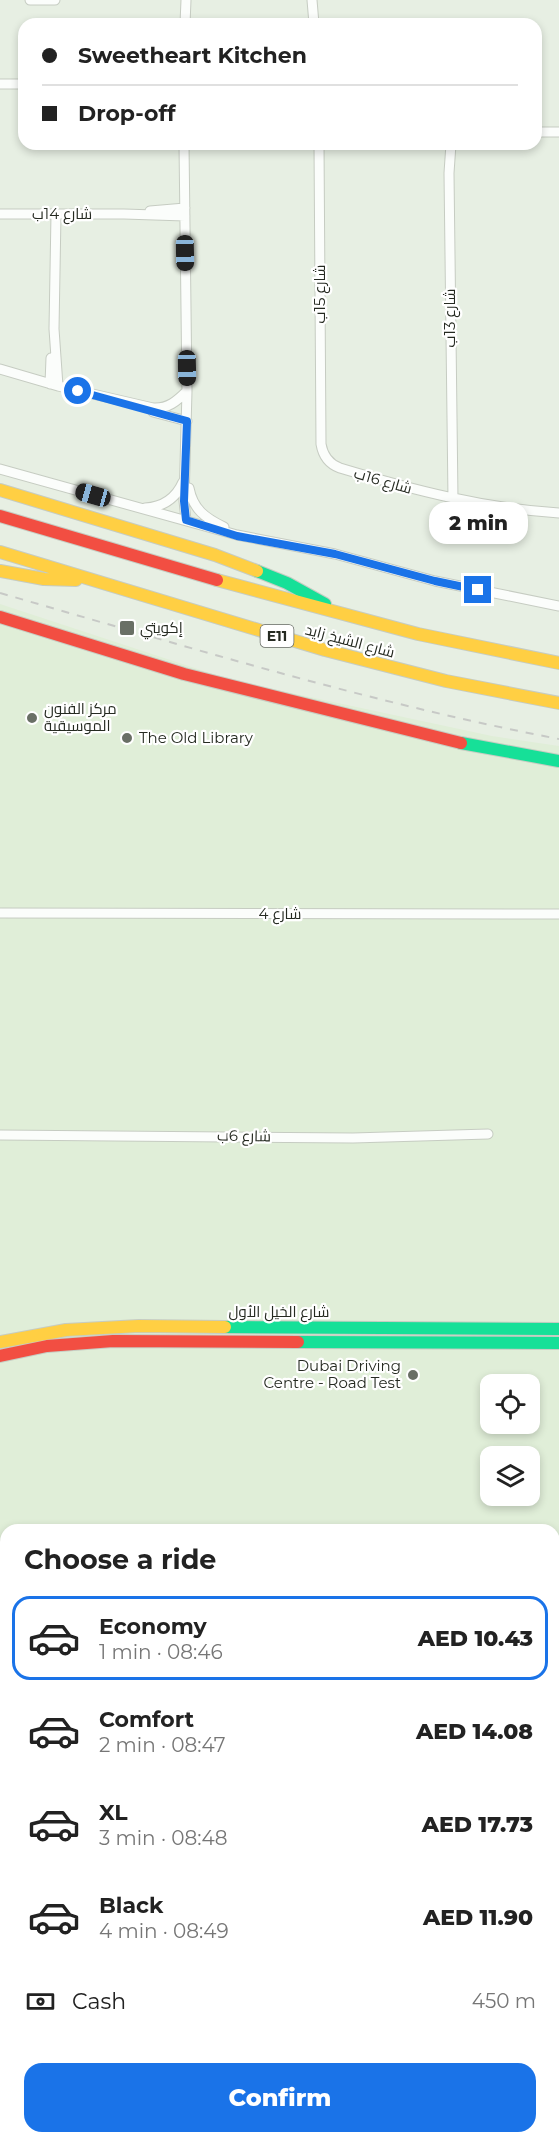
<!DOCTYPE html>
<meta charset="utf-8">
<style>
:root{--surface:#fff;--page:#f6f6f6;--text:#222;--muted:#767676;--line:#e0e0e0;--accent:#1a73e8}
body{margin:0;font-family:Montserrat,Cairo,sans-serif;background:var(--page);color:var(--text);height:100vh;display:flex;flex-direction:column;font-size:22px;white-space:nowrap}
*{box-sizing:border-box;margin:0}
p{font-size:20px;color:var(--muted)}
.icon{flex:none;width:33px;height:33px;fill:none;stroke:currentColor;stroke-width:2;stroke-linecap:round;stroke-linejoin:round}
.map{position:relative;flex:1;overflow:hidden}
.details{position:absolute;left:0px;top:1524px;width:560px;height:620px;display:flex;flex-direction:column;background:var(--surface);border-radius:18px 18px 0 0;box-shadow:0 3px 9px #0003}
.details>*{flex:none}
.guide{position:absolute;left:18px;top:18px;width:524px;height:132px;border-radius:18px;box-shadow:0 3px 9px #0003;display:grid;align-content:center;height:132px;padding:0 24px;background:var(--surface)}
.controls{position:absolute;left:480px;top:1374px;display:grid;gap:12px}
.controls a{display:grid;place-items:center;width:60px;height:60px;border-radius:12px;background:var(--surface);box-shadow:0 3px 9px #0003;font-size:30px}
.end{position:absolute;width:27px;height:27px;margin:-14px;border:8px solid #1a73e8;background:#fff;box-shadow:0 0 0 3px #fff}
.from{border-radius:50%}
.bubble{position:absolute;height:42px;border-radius:18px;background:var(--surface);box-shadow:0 3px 9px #0003;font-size:20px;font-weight:800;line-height:42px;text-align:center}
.car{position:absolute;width:18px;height:36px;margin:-18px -9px;border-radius:8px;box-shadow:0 0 4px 2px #0007;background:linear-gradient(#222 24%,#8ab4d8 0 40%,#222 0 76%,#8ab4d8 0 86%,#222 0)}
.guide b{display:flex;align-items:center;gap:21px;height:57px;font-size:22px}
.guide b+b{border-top:2px solid var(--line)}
.guide i{width:15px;height:15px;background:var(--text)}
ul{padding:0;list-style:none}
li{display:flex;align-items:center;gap:18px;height:84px;margin:0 12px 9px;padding:0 12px;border:3px solid transparent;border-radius:18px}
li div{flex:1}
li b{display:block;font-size:22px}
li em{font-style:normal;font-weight:800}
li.on{border-color:var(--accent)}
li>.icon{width:54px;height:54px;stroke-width:1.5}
h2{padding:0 24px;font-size:27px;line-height:72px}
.pay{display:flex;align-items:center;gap:15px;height:66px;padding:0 24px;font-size:22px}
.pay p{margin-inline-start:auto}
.cta{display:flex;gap:12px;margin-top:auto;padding:12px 24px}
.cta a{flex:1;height:69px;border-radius:18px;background:var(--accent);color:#fff;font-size:24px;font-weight:800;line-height:69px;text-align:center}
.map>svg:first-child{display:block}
.built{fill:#e0eed8;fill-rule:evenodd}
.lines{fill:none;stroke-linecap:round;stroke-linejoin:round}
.street-casing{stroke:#c6ccc2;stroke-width:11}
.fast-casing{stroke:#c6ccc2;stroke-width:14}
.slow-casing{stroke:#c6ccc2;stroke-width:14}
.jam-casing{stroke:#c6ccc2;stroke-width:14}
.street{stroke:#fbfdfb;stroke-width:9}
.fast{stroke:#16e098;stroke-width:12}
.slow{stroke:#ffcf43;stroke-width:12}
.jam{stroke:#f24e42;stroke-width:12}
.rail{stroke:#c7c9c6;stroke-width:2;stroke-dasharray:8 8;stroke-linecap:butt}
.route{stroke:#1a73e8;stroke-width:8}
.poi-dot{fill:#696f65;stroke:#fff;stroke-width:2}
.labels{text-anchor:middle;stroke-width:4.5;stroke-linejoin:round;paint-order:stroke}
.shield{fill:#fff;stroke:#666a64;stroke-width:1.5}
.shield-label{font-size:14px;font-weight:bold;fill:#252a21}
.street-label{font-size:15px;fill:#252a21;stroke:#fff}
.poi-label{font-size:15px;fill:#252a21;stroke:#fff;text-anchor:start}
</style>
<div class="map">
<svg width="559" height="2143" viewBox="0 0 559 2143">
<rect width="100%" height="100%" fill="#e7efe3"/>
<path class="built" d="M 0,604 L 231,680 L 492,736 L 559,746 L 559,2143 L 0,2143 ZM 490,1384 L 530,1384 L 530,1424 L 490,1424 ZM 490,1456 L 530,1456 L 530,1496 L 490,1496 ZM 6,1530 L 554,1530 L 554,2138 L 6,2138 Z"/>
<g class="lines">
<defs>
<path id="street" d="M 30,0 L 55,0
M 312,0 L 314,24
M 185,24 L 186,0
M 0,84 L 24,84
M 536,132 L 559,132
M 184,144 L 187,391 L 184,501 L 186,520
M 319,144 L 321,444 C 323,456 329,464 340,468 C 413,490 482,508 559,513
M 451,144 L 449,173 L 453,499
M 150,211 L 185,208
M 0,214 L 124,214 L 185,216
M 56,214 L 54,329 L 58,386
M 0,369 L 58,386 L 153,408 C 168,409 177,401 187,391
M 50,384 L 51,358
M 153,412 L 187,421
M 0,469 L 237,535 L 335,554 L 435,581 L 559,606
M 189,488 C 193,509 205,518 224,527
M 145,508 C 163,507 176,498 183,482
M 0,913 L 559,914
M 0,1135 L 353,1138 L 488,1134"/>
<path id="fast" d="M 257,571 L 287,583 L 325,604
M 461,743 L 559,761
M 225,1327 L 559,1329
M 298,1342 L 559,1343"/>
<path id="slow" d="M 0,490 L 215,555 L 257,571
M 0,552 L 325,650 L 446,681 L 559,703
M 0,571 L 44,579 L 76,580
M 217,580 L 418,634 L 559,663
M 0,1342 L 66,1330 L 139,1326 L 225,1327"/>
<path id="jam" d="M 0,516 L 217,580
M 0,617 L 184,674 L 461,743
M 0,1356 L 47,1346 L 113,1341 L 298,1342"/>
</defs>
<use href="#street" class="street-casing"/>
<use href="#fast" class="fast-casing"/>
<use href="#slow" class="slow-casing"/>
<use href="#jam" class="jam-casing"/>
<use href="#street" class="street"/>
<use href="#fast" class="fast"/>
<use href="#slow" class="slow"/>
<use href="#jam" class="jam"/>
<path class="rail" d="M 0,593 C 185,646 370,703 559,739"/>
</g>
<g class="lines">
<path class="route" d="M 78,391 L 187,421 L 184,501 L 186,520 L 237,536 L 335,554 L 435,581 L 478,590"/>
</g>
<g class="poi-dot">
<rect x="119" y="620" width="16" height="16" rx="3"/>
<circle cx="32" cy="718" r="6"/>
<circle cx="127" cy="738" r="6"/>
<circle cx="413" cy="1375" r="6"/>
</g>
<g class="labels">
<rect class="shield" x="260.5" y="625" width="33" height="22" rx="4.5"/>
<g class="shield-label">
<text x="277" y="641">E11</text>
</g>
<g class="street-label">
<text x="62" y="219">شارع 14ب</text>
<text transform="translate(320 294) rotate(-90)" y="5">شارع 15ب</text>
<text transform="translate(450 318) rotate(-90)" y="5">شارع 13ب</text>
<text transform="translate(383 481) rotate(16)" y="5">شارع 16ب</text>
<text transform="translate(350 641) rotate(15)" y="5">شارع الشيخ زايد</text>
<text x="280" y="919">شارع 4</text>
<text transform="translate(244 1136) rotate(1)" y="5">شارع 6ب</text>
<text x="279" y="1317">شارع الخيل الأول</text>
</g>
<g class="poi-label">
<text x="140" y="633">إكويتي</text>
<text x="44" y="714">مركز الفنون<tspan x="44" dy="17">الموسيقية</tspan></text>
<text x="139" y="743">The Old Library</text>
<text x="401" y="1371" text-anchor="end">Dubai Driving<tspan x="401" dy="17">Centre - Road Test</tspan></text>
</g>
</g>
</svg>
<div class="controls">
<a><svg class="icon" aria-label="locate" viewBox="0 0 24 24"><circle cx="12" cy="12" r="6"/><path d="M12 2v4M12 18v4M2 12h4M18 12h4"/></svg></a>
<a><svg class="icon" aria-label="layers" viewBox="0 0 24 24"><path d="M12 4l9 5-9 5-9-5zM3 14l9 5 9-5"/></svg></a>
</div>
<i class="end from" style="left:78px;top:391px"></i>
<i class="end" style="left:478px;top:590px"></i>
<div class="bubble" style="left:429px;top:502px;width:99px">2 min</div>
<i class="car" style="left:185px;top:253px;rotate:179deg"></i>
<i class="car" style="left:187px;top:368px;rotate:179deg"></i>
<i class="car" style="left:93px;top:495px;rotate:286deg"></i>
<div class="guide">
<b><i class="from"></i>Sweetheart Kitchen</b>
<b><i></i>Drop-off</b>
</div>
<section class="details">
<h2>Choose a ride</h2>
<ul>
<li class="on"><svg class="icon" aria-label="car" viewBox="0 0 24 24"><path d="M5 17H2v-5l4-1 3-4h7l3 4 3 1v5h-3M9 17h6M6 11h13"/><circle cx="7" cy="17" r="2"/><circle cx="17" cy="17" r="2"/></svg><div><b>Economy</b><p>1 min · 08:46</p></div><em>AED 10.43</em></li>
<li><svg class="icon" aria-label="car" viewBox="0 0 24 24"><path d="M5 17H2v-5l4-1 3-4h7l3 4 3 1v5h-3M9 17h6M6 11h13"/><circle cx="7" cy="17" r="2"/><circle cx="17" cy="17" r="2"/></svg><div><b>Comfort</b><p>2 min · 08:47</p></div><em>AED 14.08</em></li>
<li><svg class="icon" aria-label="car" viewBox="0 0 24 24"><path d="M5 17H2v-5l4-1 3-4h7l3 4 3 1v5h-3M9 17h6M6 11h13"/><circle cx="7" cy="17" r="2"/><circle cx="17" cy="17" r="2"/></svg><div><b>XL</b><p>3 min · 08:48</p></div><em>AED 17.73</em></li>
<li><svg class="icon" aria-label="car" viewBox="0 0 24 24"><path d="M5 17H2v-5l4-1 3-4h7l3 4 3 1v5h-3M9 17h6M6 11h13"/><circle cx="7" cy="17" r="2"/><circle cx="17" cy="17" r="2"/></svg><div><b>Black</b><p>4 min · 08:49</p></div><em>AED 11.90</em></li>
</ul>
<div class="pay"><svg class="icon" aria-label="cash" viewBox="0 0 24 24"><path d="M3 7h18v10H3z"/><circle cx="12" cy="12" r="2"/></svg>Cash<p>450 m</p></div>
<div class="cta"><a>Confirm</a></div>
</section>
</div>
